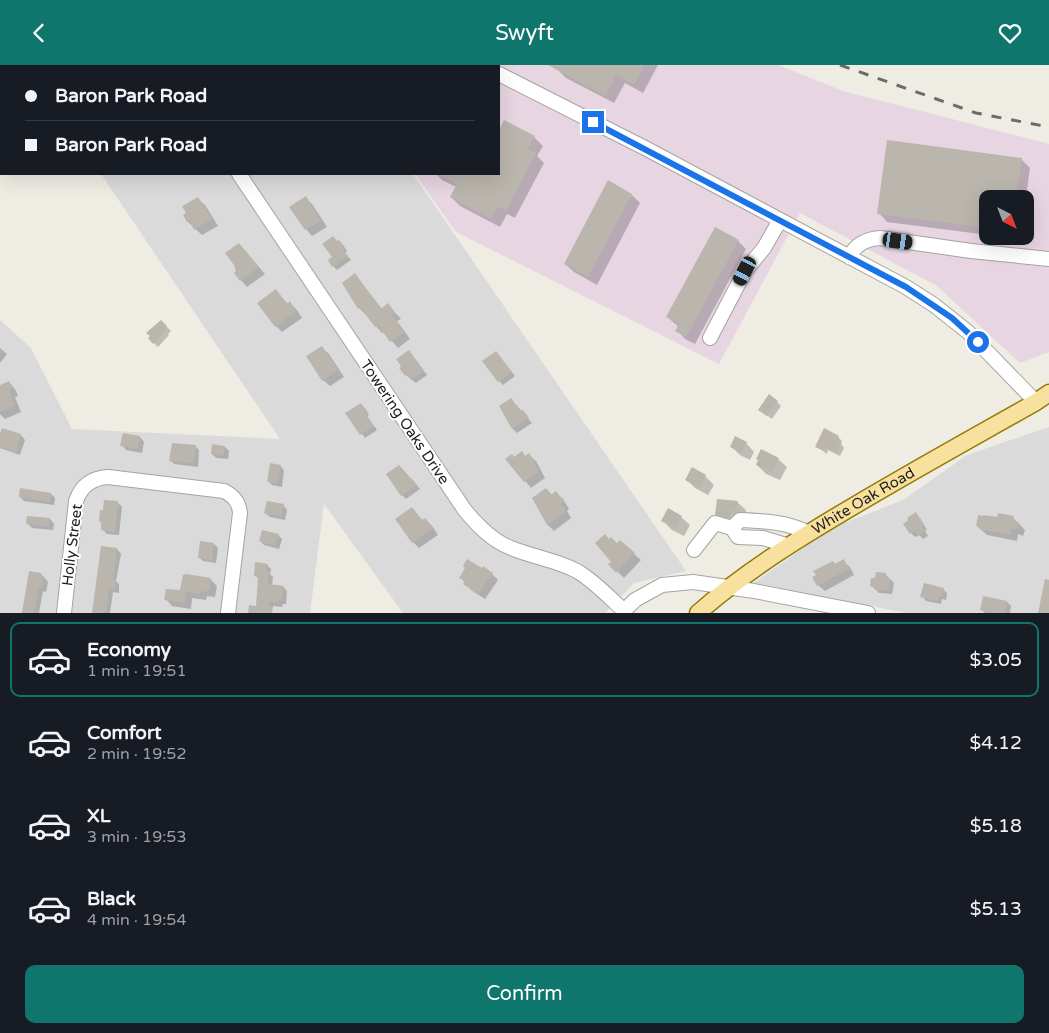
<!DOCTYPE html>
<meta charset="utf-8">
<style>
:root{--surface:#171b24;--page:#20242c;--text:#f1f3f6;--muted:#9ea1a6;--line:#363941;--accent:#0f766e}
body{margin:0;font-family:"Varela Round",sans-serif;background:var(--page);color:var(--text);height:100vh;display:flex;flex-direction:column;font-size:19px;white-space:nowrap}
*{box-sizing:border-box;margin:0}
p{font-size:16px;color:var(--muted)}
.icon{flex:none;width:28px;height:28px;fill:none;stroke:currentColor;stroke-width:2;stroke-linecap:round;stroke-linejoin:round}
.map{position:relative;height:548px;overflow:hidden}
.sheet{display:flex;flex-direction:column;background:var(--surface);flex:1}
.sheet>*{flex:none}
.hud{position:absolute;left:0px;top:0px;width:500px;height:110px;box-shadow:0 5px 20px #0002;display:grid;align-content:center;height:110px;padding:0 25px;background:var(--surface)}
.needle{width:32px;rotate:138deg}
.buttons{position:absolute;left:979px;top:125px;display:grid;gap:10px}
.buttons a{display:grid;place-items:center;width:55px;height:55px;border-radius:10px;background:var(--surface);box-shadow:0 5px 20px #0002;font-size:25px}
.end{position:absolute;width:22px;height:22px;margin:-11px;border:6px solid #1a73e8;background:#fff;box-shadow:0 0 0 2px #fff}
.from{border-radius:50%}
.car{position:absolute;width:15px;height:30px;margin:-15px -8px;border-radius:6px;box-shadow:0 0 4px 1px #0007;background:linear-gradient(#222 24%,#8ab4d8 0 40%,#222 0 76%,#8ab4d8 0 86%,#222 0)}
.hud b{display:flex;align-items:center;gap:18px;height:48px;font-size:19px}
.hud b+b{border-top:1px solid var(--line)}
.hud i{width:12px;height:12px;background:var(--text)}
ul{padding:9px 0 0;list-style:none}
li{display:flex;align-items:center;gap:15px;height:75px;margin:0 10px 8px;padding:0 15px;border:2px solid transparent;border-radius:10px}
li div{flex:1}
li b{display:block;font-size:19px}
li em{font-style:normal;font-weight:600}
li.on{border-color:var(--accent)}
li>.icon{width:45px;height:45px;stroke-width:1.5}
.cta{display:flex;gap:10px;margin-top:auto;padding:10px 25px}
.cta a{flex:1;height:58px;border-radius:10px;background:var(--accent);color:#fff;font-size:20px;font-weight:600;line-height:58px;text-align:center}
header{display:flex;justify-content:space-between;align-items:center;height:65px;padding:0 25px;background:var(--accent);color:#fff;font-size:22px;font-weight:600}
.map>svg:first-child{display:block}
.residential{fill:#dbdada}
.industrial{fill:#e7d5e1;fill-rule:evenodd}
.shadow{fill:#0003}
.building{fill:#bab5ad}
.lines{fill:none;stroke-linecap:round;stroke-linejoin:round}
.minor-casing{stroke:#a4a4a4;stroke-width:16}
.major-casing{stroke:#917b05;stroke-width:19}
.minor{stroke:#fff;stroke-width:14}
.major{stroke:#f8e19e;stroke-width:16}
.rail{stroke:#6b6b6b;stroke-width:3;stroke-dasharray:10 10;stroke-linecap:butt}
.route{stroke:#1a73e8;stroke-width:6}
.labels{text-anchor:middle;stroke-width:4;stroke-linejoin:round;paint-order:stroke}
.street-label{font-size:15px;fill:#1d1d1d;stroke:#fff}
</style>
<header><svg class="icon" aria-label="back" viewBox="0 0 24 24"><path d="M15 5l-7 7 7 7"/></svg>Swyft<svg class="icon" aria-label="heart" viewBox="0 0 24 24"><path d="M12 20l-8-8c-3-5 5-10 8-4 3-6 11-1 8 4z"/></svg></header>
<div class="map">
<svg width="1049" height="548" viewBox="0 0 1049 548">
<rect width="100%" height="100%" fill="#eeece3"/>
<path class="residential" d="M 115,0 L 341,0 L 341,1 L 114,1 Z
M 101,109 L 413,109 L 686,506 L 634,518 L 605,548 L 403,548 L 324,439 L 310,548 L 0,548 L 0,255 L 31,283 L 72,364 L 280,374 Z
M 1049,362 L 1049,548 L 907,548 L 754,518 L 809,479 L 842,459 L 903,435 L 967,390 Z"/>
<path class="industrial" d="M 341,0 L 778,0 L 843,26 L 1049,79 L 1049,287 L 1020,298 L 937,221 L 800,148 L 719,299 L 456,167 L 415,109 L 499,109 L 499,1 ZM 988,134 L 1025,134 L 1025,171 L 988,171 Z"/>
<path class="shadow" d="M 560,0 L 658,0 L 643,28 L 625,18 L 614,38 L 566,13 L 557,4 Z
M 505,57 L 534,72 L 543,81 L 537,91 L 544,98 L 515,153 L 507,149 L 500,162 L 460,141 L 451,132 L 456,122 L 442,115 L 436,109 L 499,109 L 499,68 Z
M 1021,94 L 1030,103 L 1025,139 L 1025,134 L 988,134 L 988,170 L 887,157 L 879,148 Z
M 632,130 L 640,138 L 597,220 L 574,207 L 565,199 Z
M 305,133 L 312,139 L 327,162 L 312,171 L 306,164 Z
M 198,134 L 205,140 L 218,161 L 202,170 L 188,157 L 185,150 Z
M 997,171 L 1021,171 L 1020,174 Z
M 738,176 L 746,184 L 695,279 L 685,274 L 677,265 L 679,262 L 667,252 Z
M 338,177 L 343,180 L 347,186 L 345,188 L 351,195 L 337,205 L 333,201 Z
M 245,186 L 265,209 L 247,222 L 241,215 Z
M 355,210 L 382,244 L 388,240 L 401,254 L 397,256 L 410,274 L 398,283 L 384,267 L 382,268 L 376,261 L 366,248 L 365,249 L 359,243 Z
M 276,226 L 288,239 L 290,238 L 296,244 L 302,253 L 282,267 L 276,261 Z
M 161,256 L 171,266 L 168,269 L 169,270 L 158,282 L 149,273 Z
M 0,283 L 7,289 L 0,298 Z
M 322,283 L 329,289 L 344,312 L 330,321 L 323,315 Z
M 409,286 L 427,310 L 416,318 L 406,310 Z
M 496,287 L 515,311 L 503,320 L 499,316 Z
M 9,317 L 15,324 L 18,331 L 15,332 L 21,347 L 5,354 L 0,349 L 0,321 Z
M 511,334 L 532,358 L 517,368 L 513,364 L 501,341 Z
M 777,337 L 781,341 L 772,354 L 759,345 Z
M 365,343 L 369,350 L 367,351 L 377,365 L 365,373 L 347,349 Z
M 3,364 L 21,370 L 25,375 L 20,390 L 0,383 L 0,373 Z
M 124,369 L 140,372 L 144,377 L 142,388 L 126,385 L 122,380 Z
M 838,372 L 842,376 L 841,379 L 844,383 L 840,391 L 828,385 L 827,389 L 816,381 Z
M 746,378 L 754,387 L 750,395 L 740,390 L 731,381 Z
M 195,381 L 199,385 L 198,402 L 174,399 L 170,395 Z
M 225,382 L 229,386 L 228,394 L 216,393 L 212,389 Z
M 522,388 L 526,392 L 529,390 L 536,396 L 545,413 L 531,423 L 507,394 L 514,393 Z
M 778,394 L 787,402 L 780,415 L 766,409 L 757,400 Z
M 280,401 L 284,405 L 282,422 L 272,420 L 268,416 Z
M 705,411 L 714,420 L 708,430 L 695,423 L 686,414 Z
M 411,413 L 420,424 L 406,434 L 402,430 Z
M 546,424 L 552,430 L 556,428 L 563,434 L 569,444 L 567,446 L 571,453 L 554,466 L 548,460 L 533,433 Z
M 51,429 L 55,433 L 54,440 L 24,436 L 20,432 Z
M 737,437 L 746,445 L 745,454 L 725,458 L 717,449 Z
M 118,438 L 122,442 L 119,470 L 107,469 L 103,465 L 104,446 Z
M 283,440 L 287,445 L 285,455 L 270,452 L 265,448 Z
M 412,443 L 423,456 L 425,454 L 432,461 L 438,470 L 419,483 L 413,477 Z
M 681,452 L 690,460 L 684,471 L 672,465 L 663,456 Z
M 920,453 L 927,465 L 925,466 L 928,471 L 923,474 L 919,470 L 915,472 L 911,468 Z
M 1013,453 L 1025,465 L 1023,471 L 1018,469 L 1017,476 L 987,470 L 977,461 Z
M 50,454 L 54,459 L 53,465 L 32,463 L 28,459 Z
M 278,470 L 282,474 L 279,484 L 264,480 L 260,476 Z
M 609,476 L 617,480 L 620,477 L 641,495 L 624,513 L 610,499 L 612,497 Z
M 214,479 L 218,483 L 216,498 L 203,496 L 199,492 Z
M 102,483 L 117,484 L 121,489 L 116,516 L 119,519 L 119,528 L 113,527 L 110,548 L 94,548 Z
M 843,496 L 850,502 L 854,510 L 825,526 L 818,520 L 836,500 Z
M 267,500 L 271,504 L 270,509 L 273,512 L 272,521 L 283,522 L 287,526 L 286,539 L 283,539 L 282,542 L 273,541 L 272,548 L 249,548 L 257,542 L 259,515 L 256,511 Z
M 41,509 L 48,517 L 46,527 L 43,526 L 39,548 L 23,548 Z
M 492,509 L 498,515 L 485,534 L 471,525 L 460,512 Z
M 885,509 L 894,518 L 892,529 L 879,528 L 872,521 Z
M 210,514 L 217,521 L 215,532 L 207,531 L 206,535 L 192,533 L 191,544 L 172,541 L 166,534 Z
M 943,524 L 947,528 L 946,535 L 942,534 L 941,539 L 926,536 L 922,531 Z
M 1007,537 L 1011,541 L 1010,548 L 985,548 L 981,544 Z"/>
<path class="building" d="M 548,0 L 645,0 L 634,20 L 616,10 L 605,31 Z
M 504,55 L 535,71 L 528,84 L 536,88 L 506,146 L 498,141 L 491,154 L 450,132 L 457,119 L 436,109 L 499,109 L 499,65 Z
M 887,75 L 1022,93 L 1016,134 L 988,134 L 988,163 L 877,149 Z
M 608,115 L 632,129 L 588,212 L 564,199 Z
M 306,131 L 321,156 L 305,165 L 289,142 Z
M 198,132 L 212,154 L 194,165 L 190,156 L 187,157 L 183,150 L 186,148 L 182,141 Z
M 715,162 L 739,175 L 686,272 L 675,266 L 679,259 L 666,252 Z
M 333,171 L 337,176 L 339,175 L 344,181 L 342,183 L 348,191 L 332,202 L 328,195 L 332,192 L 322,179 Z
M 239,178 L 259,202 L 240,216 L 234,208 L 236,206 L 234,200 L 225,188 Z
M 355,208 L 381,244 L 388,238 L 395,247 L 392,250 L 405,267 L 390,277 L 378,260 L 375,262 L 360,242 L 358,244 L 342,218 Z
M 276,224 L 287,239 L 290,236 L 296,246 L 275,262 L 257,238 Z
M 161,255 L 167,261 L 165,264 L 166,265 L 153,279 L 148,273 L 150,271 L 146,268 Z
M 322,281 L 338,305 L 322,316 L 306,291 Z
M 409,285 L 424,306 L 411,315 L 407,309 L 405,311 L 399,303 L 401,301 L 396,294 Z
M 496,286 L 512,307 L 498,317 L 482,296 Z
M 9,316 L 13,324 L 9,325 L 15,341 L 0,347 L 0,320 Z
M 769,329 L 778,336 L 767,351 L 758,345 Z
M 511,333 L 520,346 L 523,345 L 529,353 L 512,364 L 499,341 Z
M 361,338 L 366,345 L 364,347 L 374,361 L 360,370 L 345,348 Z
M 2,363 L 21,369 L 16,387 L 0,382 L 0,369 Z
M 824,363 L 839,371 L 837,376 L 841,378 L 836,388 L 824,382 L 822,385 L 815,382 Z
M 123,368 L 140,371 L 138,384 L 120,381 Z
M 735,371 L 747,377 L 741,388 L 730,382 Z
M 172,378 L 196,380 L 194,398 L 169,396 Z
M 212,379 L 225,381 L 224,391 L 211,389 Z
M 761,384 L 779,393 L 772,408 L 756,400 L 758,395 L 756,394 Z
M 522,386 L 525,391 L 529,388 L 536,398 L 534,399 L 539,406 L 524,417 L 505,394 L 512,389 L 514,392 Z
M 270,398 L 281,400 L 278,418 L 267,417 Z
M 399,400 L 417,420 L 401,431 L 386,409 Z
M 692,402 L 706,410 L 699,423 L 685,415 Z
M 20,423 L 51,428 L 50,437 L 19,432 Z
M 546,423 L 551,430 L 556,426 L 564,437 L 561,439 L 566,446 L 547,460 L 532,433 Z
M 717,434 L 738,436 L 736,446 L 732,445 L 729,453 L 715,450 Z
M 104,435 L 118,436 L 115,467 L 101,465 L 101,457 L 99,457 L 100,445 L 103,445 Z
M 267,436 L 284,439 L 281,452 L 264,448 Z
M 412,442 L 422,455 L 425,453 L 433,463 L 412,478 L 395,454 Z
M 668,443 L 682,451 L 675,463 L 661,456 Z
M 916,447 L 924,460 L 922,462 L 925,466 L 918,471 L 915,466 L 910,469 L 903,459 L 908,455 L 907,453 Z
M 998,448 L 1014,451 L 1013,456 L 1019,457 L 1017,465 L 1012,464 L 1010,470 L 979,464 L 980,462 L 976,461 L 978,450 L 983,451 L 983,450 L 997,452 Z
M 27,451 L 50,453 L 49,462 L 26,459 Z
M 262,465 L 279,469 L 275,481 L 259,476 Z
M 605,469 L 609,474 L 611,472 L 617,478 L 620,475 L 635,488 L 616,508 L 608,499 L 611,497 L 595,478 Z
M 200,476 L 214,478 L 212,495 L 198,493 Z
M 101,481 L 117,483 L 113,514 L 116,514 L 115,524 L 109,524 L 106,548 L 92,548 Z
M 467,494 L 482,503 L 483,501 L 493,508 L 478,529 L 463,519 L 465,516 L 459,513 L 465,503 L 463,501 Z
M 844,494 L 849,504 L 817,521 L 812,512 L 816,510 L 813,506 L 833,496 L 835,499 Z
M 255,497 L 268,499 L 266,506 L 269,507 L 268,519 L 284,521 L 282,535 L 279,535 L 278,538 L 269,537 L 269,542 L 272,542 L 272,548 L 248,548 L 249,540 L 256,541 L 258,512 L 254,511 Z
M 29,506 L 41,508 L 41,511 L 44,511 L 42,523 L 39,523 L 34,548 L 22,548 Z
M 876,507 L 886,508 L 886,513 L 890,513 L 889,526 L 874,524 L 874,522 L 870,521 L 871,513 L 875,513 Z
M 186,509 L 211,513 L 209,527 L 201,526 L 200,529 L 186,527 L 185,538 L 164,535 L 166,524 L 180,525 L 183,510 Z
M 1045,514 L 1049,515 L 1049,548 L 1038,548 Z
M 924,518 L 944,523 L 942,532 L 939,531 L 937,536 L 920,532 Z
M 983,531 L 1007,536 L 1005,548 L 992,548 L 980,545 Z"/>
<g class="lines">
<defs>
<path id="minor" d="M 482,0 L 485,1
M 21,1 L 21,0
M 424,1 L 426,0
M 499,9 L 645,83 L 906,222 L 934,240 L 968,267 L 1036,337
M 0,31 L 1,29
M 239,109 L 464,444 C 477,460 492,476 511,483 C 533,492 556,495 577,506 C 594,516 609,532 624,546
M 849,192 C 856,179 866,174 880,173 L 971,186 L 1049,194
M 710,273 L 745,206 L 764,183 L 780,155
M 789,481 L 763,473 L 738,472 L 732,463 L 740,455 C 765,456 787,457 809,468
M 694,485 L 715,458 L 732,463
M 64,548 L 76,436 C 81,421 92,413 108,412 L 224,426 C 234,431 239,437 240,448 L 228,548
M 622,548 L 635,535 L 662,520 L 693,517 L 754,526 L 868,548"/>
<g id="major">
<path id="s1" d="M 698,548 C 732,518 770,492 809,468 C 883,422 960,380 1036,337 L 1049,328"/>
</g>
</defs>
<use href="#minor" class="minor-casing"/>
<use href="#major" class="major-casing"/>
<use href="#minor" class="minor"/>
<use href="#major" class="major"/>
<path class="rail" d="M 840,0 L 976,48 L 1049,62"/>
</g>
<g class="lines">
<path class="route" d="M 593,57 L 906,222 L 952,253 L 978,277"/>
</g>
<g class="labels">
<g class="street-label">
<text transform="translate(405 357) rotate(56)" y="5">Towering Oaks Drive</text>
<text dy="5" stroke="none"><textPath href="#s1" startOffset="200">White Oak Road</textPath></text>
<text transform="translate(72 480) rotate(-83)" y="5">Holly Street</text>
</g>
</g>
</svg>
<div class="buttons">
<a><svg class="needle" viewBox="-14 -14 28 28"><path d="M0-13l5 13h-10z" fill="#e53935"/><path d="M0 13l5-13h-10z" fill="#9ea1a6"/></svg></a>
</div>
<i class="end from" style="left:978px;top:277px"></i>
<i class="end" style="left:593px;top:57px"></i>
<i class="car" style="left:898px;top:176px;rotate:98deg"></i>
<i class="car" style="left:745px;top:206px;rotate:208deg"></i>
<div class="hud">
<b><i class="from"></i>Baron Park Road</b>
<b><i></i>Baron Park Road</b>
</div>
</div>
<section class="sheet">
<ul>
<li class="on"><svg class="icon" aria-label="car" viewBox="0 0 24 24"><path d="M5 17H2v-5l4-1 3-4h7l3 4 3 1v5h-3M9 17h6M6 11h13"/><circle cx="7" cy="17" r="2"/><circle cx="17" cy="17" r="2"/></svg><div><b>Economy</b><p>1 min · 19:51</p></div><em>$3.05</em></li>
<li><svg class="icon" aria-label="car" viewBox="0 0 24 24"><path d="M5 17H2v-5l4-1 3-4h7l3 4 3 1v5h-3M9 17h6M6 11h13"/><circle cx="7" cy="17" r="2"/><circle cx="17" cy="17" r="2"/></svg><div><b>Comfort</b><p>2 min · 19:52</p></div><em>$4.12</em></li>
<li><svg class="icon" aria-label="car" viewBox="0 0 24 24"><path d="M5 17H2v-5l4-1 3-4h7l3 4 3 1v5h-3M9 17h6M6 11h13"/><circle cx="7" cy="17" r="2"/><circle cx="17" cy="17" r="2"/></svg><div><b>XL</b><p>3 min · 19:53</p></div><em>$5.18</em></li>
<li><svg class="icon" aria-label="car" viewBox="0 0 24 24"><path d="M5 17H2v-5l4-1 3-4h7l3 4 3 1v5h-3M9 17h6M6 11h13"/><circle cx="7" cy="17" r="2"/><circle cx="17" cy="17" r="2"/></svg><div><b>Black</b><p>4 min · 19:54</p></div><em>$5.13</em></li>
</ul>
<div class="cta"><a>Confirm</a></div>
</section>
